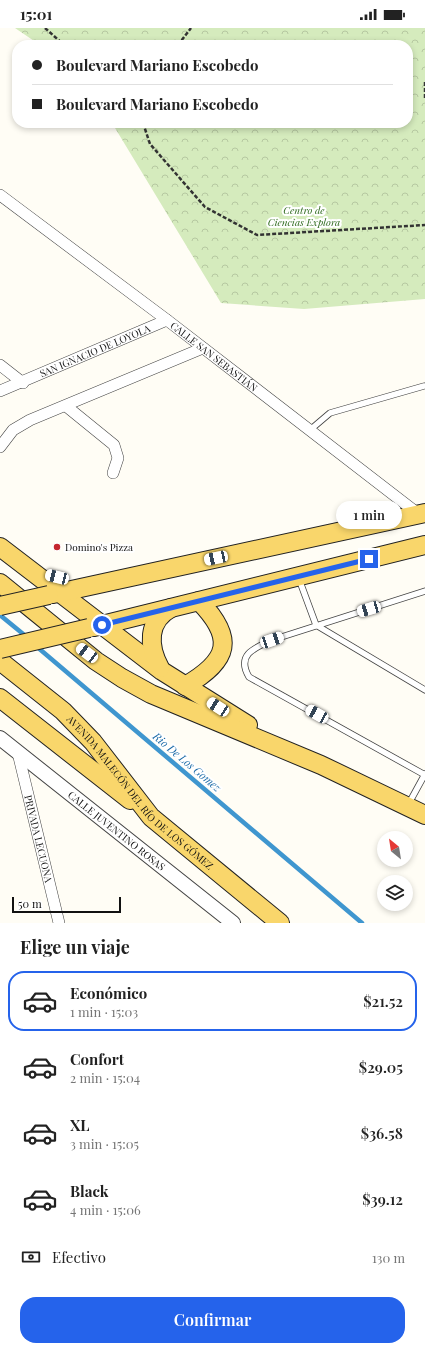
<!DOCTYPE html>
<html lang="es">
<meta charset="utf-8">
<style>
:root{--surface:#fff;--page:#f6f6f6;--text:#222;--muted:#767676;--line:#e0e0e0;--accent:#2563eb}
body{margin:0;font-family:"Playfair Display",serif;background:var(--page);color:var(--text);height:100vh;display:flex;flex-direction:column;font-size:15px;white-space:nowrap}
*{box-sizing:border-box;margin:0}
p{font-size:13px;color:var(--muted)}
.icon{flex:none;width:22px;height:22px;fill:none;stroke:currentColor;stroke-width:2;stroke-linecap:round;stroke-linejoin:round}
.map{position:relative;height:895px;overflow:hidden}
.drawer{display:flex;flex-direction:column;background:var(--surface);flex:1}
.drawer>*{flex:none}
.hud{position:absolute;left:12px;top:12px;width:401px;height:88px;border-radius:16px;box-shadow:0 2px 6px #0003;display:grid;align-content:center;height:88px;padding:0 20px;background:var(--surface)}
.needle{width:26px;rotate:330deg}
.buttons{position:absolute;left:377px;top:803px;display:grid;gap:8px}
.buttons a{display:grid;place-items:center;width:36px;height:36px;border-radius:50%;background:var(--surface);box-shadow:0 2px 6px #0003;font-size:20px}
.scale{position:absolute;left:12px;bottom:10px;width:109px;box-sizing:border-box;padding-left:4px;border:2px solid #111;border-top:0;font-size:11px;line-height:14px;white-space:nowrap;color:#111;-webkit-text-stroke:3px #fff;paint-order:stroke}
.end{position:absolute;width:18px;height:18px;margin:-9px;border:5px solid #2563eb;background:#fff;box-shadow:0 0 0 2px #fff}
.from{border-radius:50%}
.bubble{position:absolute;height:28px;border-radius:14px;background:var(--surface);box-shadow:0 2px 6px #0003;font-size:13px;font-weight:600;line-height:28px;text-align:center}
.car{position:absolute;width:12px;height:24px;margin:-12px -6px;border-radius:5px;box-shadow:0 0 3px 1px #0007;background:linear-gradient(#fff 24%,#345 0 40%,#fff 0 76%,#345 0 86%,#fff 0)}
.hud b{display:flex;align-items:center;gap:14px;height:38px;font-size:15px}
.hud b+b{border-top:1px solid var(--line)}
.hud i{width:10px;height:10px;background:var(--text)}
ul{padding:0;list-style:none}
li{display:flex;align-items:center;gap:12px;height:60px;margin:0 8px 6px;padding:0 12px;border:2px solid transparent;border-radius:16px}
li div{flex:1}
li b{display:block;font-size:15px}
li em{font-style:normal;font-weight:600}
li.active{border-color:var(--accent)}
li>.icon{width:36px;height:36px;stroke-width:1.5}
h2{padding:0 20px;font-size:18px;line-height:48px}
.pay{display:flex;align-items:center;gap:10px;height:44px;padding:0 20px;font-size:15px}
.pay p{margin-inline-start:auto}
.action{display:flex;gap:8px;margin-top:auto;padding:8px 20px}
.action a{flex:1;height:46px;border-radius:16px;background:var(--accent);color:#fff;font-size:16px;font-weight:600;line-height:46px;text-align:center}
.status{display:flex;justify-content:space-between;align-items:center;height:28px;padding:0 20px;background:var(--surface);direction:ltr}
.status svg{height:11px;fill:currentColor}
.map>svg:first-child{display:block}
.park{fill:url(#park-crowns)}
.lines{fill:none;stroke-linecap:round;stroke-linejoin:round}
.stream{stroke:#3f96cf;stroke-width:4.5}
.service-casing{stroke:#444;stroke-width:7}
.minor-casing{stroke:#444;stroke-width:12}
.tertiary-casing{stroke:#444;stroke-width:16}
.primary-casing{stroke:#222;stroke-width:20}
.path{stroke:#333;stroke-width:2.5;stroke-dasharray:4 2;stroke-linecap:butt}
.service{stroke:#fff;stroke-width:5.5}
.minor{stroke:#fff;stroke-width:11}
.tertiary{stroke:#fff;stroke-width:14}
.primary{stroke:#f9d66b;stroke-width:18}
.primary-bridge-casing{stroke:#222;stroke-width:20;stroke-linecap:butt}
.primary-bridge{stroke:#f9d66b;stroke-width:18}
.route{stroke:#2563eb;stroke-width:5}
.poi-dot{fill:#c4262e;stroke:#fff;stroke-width:1.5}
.labels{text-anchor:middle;stroke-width:4;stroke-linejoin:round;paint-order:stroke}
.park-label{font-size:10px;font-style:italic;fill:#2f6b1f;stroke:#fff}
.street-label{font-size:10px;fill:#111;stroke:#fff}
.poi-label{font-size:10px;fill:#111;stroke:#fff;text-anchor:start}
.water-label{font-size:11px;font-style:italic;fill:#1768a6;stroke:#fff}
</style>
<div class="status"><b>15:01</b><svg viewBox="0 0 49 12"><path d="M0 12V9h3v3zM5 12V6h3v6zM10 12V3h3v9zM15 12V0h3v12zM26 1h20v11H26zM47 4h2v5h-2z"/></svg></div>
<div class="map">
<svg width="425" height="895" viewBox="0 0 425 895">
<defs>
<pattern id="park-crowns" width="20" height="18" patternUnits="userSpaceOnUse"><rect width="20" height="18" fill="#d5ebbd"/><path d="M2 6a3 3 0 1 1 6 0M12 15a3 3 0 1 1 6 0" fill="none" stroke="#b6c8a1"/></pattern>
</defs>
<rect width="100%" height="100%" fill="#fffdf5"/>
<path class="park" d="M 15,0 L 425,0 L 425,271 L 304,281 L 221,275 L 112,95 L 408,95 L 408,17 L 40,17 Z"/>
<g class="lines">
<path class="stream" d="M 0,587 L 28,610
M 36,618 L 362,895"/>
<defs>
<path id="service" d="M 310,402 L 330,385 L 424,358
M 299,551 L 316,597 L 425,662
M 425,563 L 272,612 C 254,620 236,627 249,649 L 425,747
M 408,777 L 425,746"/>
<g id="minor">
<path id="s1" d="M 0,167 L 167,292 L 421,488"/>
<path d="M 0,337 L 23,355"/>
<path id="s2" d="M 0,363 L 167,292"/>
<path d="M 66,378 L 114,417 L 118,430 L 113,445"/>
<path d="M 0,419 L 13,402 L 30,392 L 203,320"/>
<path id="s3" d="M 18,725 L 59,895"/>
</g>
<g id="tertiary">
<path id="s4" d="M 0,710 L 233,895"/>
</g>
<g id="primary">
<path d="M 0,519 L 162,643 L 248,697"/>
<path d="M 0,555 L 96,633 L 122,650 L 151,666 L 321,737 L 425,787"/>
<path d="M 53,566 L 425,485"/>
<path d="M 94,599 L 425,517"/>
<path id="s5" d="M 0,633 L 63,683 L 93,714 L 151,789 L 280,895"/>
<path d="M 160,640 C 148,618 147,593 171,580"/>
<path d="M 185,658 C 230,632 235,610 199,573"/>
<path d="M 0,670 L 130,772"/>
</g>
</defs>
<use href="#service" class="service-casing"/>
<use href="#minor" class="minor-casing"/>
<use href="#tertiary" class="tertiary-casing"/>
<use href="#primary" class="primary-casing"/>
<path class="path" d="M 45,0 L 64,17
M 178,17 L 191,0
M 425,54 L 425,71
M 143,95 L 150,116 L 205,179 L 257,207 L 425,197"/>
<use href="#service" class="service"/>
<use href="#minor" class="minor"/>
<use href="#tertiary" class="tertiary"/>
<use href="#primary" class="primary"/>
<defs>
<path id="primary-bridge" d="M 0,578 L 49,567
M 0,621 L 89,600"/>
</defs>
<use href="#primary-bridge" class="primary-bridge-casing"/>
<use href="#primary-bridge" class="primary-bridge"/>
</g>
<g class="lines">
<path class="route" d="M 102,597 L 369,531"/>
</g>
<circle class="poi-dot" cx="57" cy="519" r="4"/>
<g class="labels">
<g class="park-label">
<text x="304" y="186">Centro de<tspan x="304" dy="12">Ciencias Explora</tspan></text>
</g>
<g class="street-label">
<text dy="4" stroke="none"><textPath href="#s2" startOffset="103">SAN IGNACIO DE LOYOLA</textPath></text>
<text dy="4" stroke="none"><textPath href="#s1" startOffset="268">CALLE SAN SEBASTIÁN</textPath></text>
<text dy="4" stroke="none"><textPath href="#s5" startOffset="193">AVENIDA MALECÓN DEL RÍO DE LOS GÓMEZ</textPath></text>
<text dy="4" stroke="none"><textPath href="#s4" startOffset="149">CALLE JUVENTINO ROSAS</textPath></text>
<text dy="4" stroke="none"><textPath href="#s3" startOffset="88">PRIVADA LECUONA</textPath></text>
</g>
<g class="poi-label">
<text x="65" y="523">Domino's Pizza</text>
</g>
<g class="water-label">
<text transform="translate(187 734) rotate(40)" y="4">Rio De Los Gomez</text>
</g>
</g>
</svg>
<div class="buttons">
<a><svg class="needle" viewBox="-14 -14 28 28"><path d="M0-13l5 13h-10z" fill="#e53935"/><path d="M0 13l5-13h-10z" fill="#767676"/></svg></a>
<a><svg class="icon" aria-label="layers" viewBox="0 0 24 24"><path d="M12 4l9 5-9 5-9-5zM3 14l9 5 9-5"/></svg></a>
</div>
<div class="scale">50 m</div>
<i class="end from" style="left:102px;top:597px"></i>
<i class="end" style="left:369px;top:531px"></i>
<div class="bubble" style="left:336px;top:473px;width:66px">1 min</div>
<i class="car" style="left:216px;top:530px;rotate:258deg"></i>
<i class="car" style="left:57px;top:549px;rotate:284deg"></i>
<i class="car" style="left:369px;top:581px;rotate:254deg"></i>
<i class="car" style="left:272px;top:612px;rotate:71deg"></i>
<i class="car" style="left:87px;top:625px;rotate:307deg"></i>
<i class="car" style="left:218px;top:679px;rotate:303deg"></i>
<i class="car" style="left:317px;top:686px;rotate:299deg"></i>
<div class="hud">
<b><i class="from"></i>Boulevard Mariano Escobedo</b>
<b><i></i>Boulevard Mariano Escobedo</b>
</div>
</div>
<section class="drawer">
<h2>Elige un viaje</h2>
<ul>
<li class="active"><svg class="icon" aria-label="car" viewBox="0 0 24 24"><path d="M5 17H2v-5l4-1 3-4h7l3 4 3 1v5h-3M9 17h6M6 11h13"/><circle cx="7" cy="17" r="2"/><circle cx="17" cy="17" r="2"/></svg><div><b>Económico</b><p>1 min · 15:03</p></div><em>$21.52</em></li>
<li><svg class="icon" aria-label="car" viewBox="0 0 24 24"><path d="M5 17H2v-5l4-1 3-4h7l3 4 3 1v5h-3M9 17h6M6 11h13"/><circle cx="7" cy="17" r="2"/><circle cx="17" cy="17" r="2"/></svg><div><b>Confort</b><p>2 min · 15:04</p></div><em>$29.05</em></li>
<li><svg class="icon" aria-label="car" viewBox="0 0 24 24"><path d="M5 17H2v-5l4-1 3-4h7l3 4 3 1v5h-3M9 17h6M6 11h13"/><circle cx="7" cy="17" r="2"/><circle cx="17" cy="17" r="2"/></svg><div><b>XL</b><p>3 min · 15:05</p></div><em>$36.58</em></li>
<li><svg class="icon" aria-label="car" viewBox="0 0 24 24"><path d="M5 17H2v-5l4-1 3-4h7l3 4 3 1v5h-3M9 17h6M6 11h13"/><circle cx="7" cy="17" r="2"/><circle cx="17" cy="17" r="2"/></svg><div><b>Black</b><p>4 min · 15:06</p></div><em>$39.12</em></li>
</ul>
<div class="pay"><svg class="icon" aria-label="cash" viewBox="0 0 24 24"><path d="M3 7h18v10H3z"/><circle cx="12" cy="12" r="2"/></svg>Efectivo<p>130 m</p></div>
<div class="action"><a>Confirmar</a></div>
</section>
